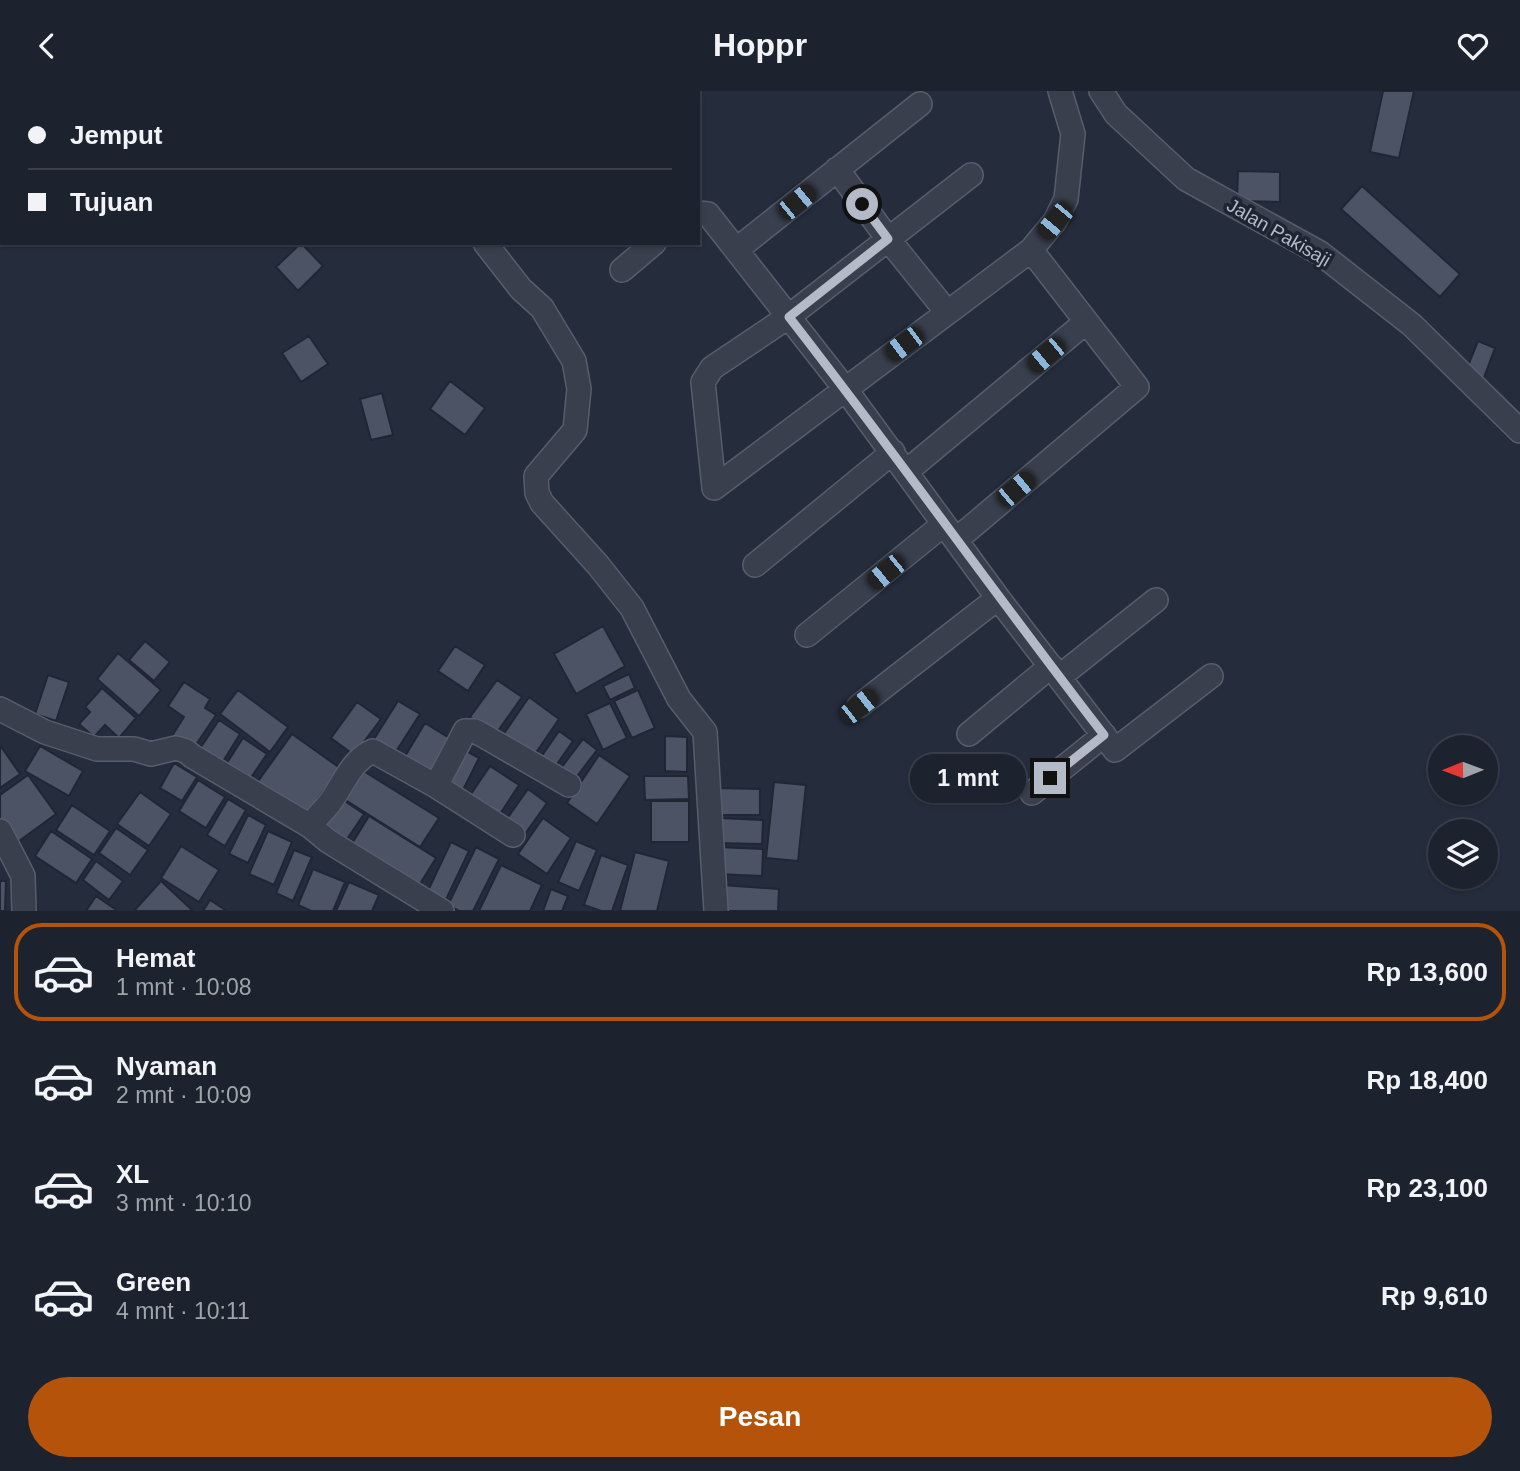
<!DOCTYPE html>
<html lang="id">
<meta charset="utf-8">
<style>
:root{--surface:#1c222e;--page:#252a36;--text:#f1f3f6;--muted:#a0a4aa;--line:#3a3f4a;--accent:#b45309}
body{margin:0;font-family:Helvetica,sans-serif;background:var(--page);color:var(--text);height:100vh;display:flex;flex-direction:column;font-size:26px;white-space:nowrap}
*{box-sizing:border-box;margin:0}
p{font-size:23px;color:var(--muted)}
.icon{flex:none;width:38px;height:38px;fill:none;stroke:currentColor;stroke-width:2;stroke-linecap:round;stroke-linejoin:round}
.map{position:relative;height:820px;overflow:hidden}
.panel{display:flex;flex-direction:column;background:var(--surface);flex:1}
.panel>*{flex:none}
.guide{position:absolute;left:0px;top:0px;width:700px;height:154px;box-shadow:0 2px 5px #0004,0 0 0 2px var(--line);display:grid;align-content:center;height:154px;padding:0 28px;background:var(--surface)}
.needle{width:46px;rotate:269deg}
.buttons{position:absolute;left:1428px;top:644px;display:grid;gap:14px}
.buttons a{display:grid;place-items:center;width:70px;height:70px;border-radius:50%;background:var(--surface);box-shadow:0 2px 5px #0004,0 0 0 2px var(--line);font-size:35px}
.end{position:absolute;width:32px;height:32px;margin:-16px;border:9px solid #b5bac8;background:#111;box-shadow:0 0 0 4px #111}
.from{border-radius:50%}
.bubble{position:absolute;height:49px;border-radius:24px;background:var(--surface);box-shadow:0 2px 5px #0004,0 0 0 2px var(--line);font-size:23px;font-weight:600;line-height:49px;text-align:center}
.car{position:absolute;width:21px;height:42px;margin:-21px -10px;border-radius:9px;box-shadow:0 0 5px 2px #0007;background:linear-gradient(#222 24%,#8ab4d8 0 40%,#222 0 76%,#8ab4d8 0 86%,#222 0)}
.guide b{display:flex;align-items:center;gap:24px;height:66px;font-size:26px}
.guide b+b{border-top:2px solid var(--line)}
.guide i{width:18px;height:18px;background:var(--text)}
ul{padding:12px 0 0;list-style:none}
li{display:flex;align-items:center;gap:21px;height:98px;margin:0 14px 10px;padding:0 14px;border:4px solid transparent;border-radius:28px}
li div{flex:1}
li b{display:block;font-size:26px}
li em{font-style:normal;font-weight:600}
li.selected{border-color:var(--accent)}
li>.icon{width:63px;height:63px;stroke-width:1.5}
.primary-button{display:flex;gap:14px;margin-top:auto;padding:14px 28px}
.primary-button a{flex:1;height:80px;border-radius:42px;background:var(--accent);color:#fff;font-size:28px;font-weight:600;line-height:80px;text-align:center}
header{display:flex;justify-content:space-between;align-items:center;height:91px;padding:0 28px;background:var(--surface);font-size:32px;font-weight:600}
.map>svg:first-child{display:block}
.building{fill:#4b5365;stroke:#202634;stroke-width:2}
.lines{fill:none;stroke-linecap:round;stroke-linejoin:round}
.minor-casing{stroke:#575d6b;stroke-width:26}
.minor{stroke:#393f4d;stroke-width:23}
.route{stroke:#b5bac8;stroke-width:9}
.labels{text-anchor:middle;stroke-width:7;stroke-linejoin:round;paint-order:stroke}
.street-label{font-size:19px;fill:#b5bac8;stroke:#1e2432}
</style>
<header><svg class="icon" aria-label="back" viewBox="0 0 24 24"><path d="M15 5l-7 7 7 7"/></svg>Hoppr<svg class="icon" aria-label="heart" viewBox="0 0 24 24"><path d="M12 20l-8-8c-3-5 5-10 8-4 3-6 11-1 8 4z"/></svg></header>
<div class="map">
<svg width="1520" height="820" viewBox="0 0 1520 820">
<rect width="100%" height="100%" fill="#252d3d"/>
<path class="building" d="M 1383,0 L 1414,0 L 1399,67 L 1370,61 Z
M 1238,80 L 1280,81 L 1280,111 L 1237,110 Z
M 1362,95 L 1460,183 L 1440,206 L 1341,118 Z
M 301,152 L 323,175 L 298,200 L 276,176 Z
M 309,245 L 328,273 L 301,291 L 282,262 Z
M 1478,250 L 1495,257 L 1483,289 L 1465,282 Z
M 450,290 L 485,317 L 465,344 L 430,318 Z
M 382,302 L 393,344 L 371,349 L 360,308 Z
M 603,535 L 625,575 L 576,603 L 554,563 Z
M 145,550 L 170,571 L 154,590 L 129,569 Z
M 455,555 L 485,574 L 468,600 L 438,580 Z
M 118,562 L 161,599 L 139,625 L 97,588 Z
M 629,583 L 635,597 L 610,609 L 603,595 Z
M 48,584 L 69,591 L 56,630 L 35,623 Z
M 497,589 L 522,606 L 495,644 L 470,626 Z
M 184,591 L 210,608 L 205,617 L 216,624 L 191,661 L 170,648 L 184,626 L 168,615 Z
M 102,597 L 136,627 L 119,647 L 105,634 L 94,646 L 79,633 L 90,621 L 85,616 Z
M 238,599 L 288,636 L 270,661 L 220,623 Z
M 638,599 L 655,637 L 632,647 L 614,610 Z
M 529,606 L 559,628 L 533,666 L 503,644 Z
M 398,610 L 420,623 L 395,662 L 374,648 Z
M 357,611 L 381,628 L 354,664 L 331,647 Z
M 610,612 L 627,647 L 603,659 L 586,623 Z
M 219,629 L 240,643 L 219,677 L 197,662 Z
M 425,632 L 454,650 L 433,684 L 404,667 Z
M 559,640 L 573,650 L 553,679 L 539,669 Z
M 292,643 L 340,677 L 303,728 L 256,693 Z
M 665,645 L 687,646 L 687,681 L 665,680 Z
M 243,647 L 267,663 L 246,694 L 223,678 Z
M 583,648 L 597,659 L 575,688 L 561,677 Z
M 0,654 L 20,683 L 0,697 Z
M 40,655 L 83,680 L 69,705 L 25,680 Z
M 459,656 L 479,667 L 462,701 L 442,691 Z
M 599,664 L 630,685 L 597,733 L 567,712 Z
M 174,672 L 197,686 L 182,710 L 160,697 Z
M 490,675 L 519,694 L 498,726 L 469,706 Z
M 357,676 L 439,727 L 420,756 L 339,705 Z
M 28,684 L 56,723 L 15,753 L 0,731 L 0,704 Z
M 644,685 L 688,685 L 689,708 L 645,709 Z
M 198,689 L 225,706 L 206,737 L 179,720 Z
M 774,691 L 806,694 L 798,770 L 766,767 Z
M 718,697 L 760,698 L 760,724 L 717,724 Z
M 528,698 L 547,712 L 525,743 L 506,729 Z
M 140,701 L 171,723 L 149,755 L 117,733 Z
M 340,707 L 364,723 L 345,751 L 321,735 Z
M 228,708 L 246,719 L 225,755 L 207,744 Z
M 651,710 L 689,710 L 689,751 L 651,751 Z
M 72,714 L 110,740 L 94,764 L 56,739 Z
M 248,724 L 266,734 L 248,772 L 229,763 Z
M 369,725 L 436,767 L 415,801 L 348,759 Z
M 543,727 L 571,747 L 547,783 L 518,763 Z
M 719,727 L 763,729 L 762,753 L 718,752 Z
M 116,737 L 148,759 L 130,784 L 99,762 Z
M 51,740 L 92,768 L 76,792 L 35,765 Z
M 268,740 L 292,751 L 274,794 L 249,783 Z
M 576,750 L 597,759 L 579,800 L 558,791 Z
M 451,751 L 469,760 L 442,817 L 424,808 Z
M 181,755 L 219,779 L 199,811 L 161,787 Z
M 476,756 L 499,768 L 473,820 L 459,820 L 448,814 Z
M 717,756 L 763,758 L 762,785 L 716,783 Z
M 294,759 L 312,766 L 293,810 L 276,802 Z
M 635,761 L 669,770 L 657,820 L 620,820 Z
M 601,764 L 628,774 L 612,820 L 601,820 L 584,814 Z
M 96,770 L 123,790 L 109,809 L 83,789 Z
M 501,774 L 542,794 L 530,820 L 479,820 Z
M 313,778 L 345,791 L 333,820 L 311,820 L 298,814 Z
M 0,790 L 6,790 L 5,820 L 0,820 Z
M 161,790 L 193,820 L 134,820 Z
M 349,791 L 379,804 L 372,820 L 336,820 Z
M 722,794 L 779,798 L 778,820 L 720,820 Z
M 551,798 L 568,805 L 562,820 L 543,820 Z
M 96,805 L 118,820 L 86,820 Z
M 210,809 L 227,820 L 203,820 Z"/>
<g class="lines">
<defs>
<path id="minor" d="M 272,0 L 273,2
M 330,0 L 332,2
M 1101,0 L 1116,23 L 1186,88 L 1320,162 L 1412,234 L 1520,340
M 837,78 L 888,148 L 947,221
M 698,122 L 708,123 L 846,299 L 998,507 L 1115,659 L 1211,585
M 485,152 L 521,198 L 542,217 L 574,270 L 579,298 L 575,339 L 536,385 L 537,402 L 542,412 L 598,474 L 632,517 L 679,608 L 705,641 L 716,820
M 736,159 L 920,13
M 622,179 L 654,152
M 907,380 L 1086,231
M 714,397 L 1031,159 L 1055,130 L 1066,108 L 1073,43 L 1060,0
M 714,397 L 703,291 L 712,277 L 788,226 L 971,84
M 956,449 L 1137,296 L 1031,159
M 755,474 L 893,361
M 807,544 L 944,433
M 1059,586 L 1156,509
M 859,615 L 998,507
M 0,618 L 45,641 L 97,658 L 134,658 L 151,663 L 176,657 L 186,660 L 192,665 L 310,735 L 328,750 L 442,820
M 969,643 L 1051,575
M 436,695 L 465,640 L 475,640 L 484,645 L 569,694
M 1032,702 L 1104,644
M 310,735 C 316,727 323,720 329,713 C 342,696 352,668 373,660 L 436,695 L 513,744
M 0,740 L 23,785 L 24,820"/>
</defs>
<use href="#minor" class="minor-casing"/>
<use href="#minor" class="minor"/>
</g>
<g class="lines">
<path class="route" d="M 862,113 L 888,148 L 789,226 C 896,363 997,506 1104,644 L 1050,687"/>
</g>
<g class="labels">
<g class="street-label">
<text transform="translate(1279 141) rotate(30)" y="7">Jalan Pakisaji</text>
</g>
</g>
</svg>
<div class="buttons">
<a><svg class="needle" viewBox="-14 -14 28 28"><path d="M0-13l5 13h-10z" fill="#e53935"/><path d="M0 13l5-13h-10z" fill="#a0a4aa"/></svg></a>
<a><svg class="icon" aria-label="layers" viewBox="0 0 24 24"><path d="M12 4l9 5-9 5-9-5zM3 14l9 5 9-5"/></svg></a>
</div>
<i class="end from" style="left:862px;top:113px"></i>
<i class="end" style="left:1050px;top:687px"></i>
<div class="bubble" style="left:910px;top:663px;width:116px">1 mnt</div>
<i class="car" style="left:797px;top:111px;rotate:51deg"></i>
<i class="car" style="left:1055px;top:130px;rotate:220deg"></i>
<i class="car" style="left:904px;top:253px;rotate:233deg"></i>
<i class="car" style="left:1046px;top:264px;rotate:230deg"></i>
<i class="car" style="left:1016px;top:398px;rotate:50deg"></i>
<i class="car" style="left:886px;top:481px;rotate:231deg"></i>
<i class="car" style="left:859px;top:615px;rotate:52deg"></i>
<div class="guide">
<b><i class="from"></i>Jemput</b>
<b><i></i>Tujuan</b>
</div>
</div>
<section class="panel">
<ul>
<li class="selected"><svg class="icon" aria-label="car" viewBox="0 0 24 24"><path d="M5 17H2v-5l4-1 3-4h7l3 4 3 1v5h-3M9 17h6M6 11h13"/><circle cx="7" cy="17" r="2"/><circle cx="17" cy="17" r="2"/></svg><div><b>Hemat</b><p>1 mnt · 10:08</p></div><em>Rp 13,600</em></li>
<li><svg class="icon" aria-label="car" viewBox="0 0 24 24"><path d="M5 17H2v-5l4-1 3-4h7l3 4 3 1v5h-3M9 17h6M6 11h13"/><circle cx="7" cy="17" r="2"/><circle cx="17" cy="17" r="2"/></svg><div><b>Nyaman</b><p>2 mnt · 10:09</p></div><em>Rp 18,400</em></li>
<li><svg class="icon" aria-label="car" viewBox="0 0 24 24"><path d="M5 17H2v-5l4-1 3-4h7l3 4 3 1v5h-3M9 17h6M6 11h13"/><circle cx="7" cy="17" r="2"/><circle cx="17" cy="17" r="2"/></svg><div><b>XL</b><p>3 mnt · 10:10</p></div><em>Rp 23,100</em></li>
<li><svg class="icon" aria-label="car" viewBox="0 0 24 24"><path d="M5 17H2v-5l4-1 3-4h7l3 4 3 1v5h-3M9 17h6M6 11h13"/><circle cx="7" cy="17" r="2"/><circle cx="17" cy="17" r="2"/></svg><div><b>Green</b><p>4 mnt · 10:11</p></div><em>Rp 9,610</em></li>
</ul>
<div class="primary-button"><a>Pesan</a></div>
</section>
